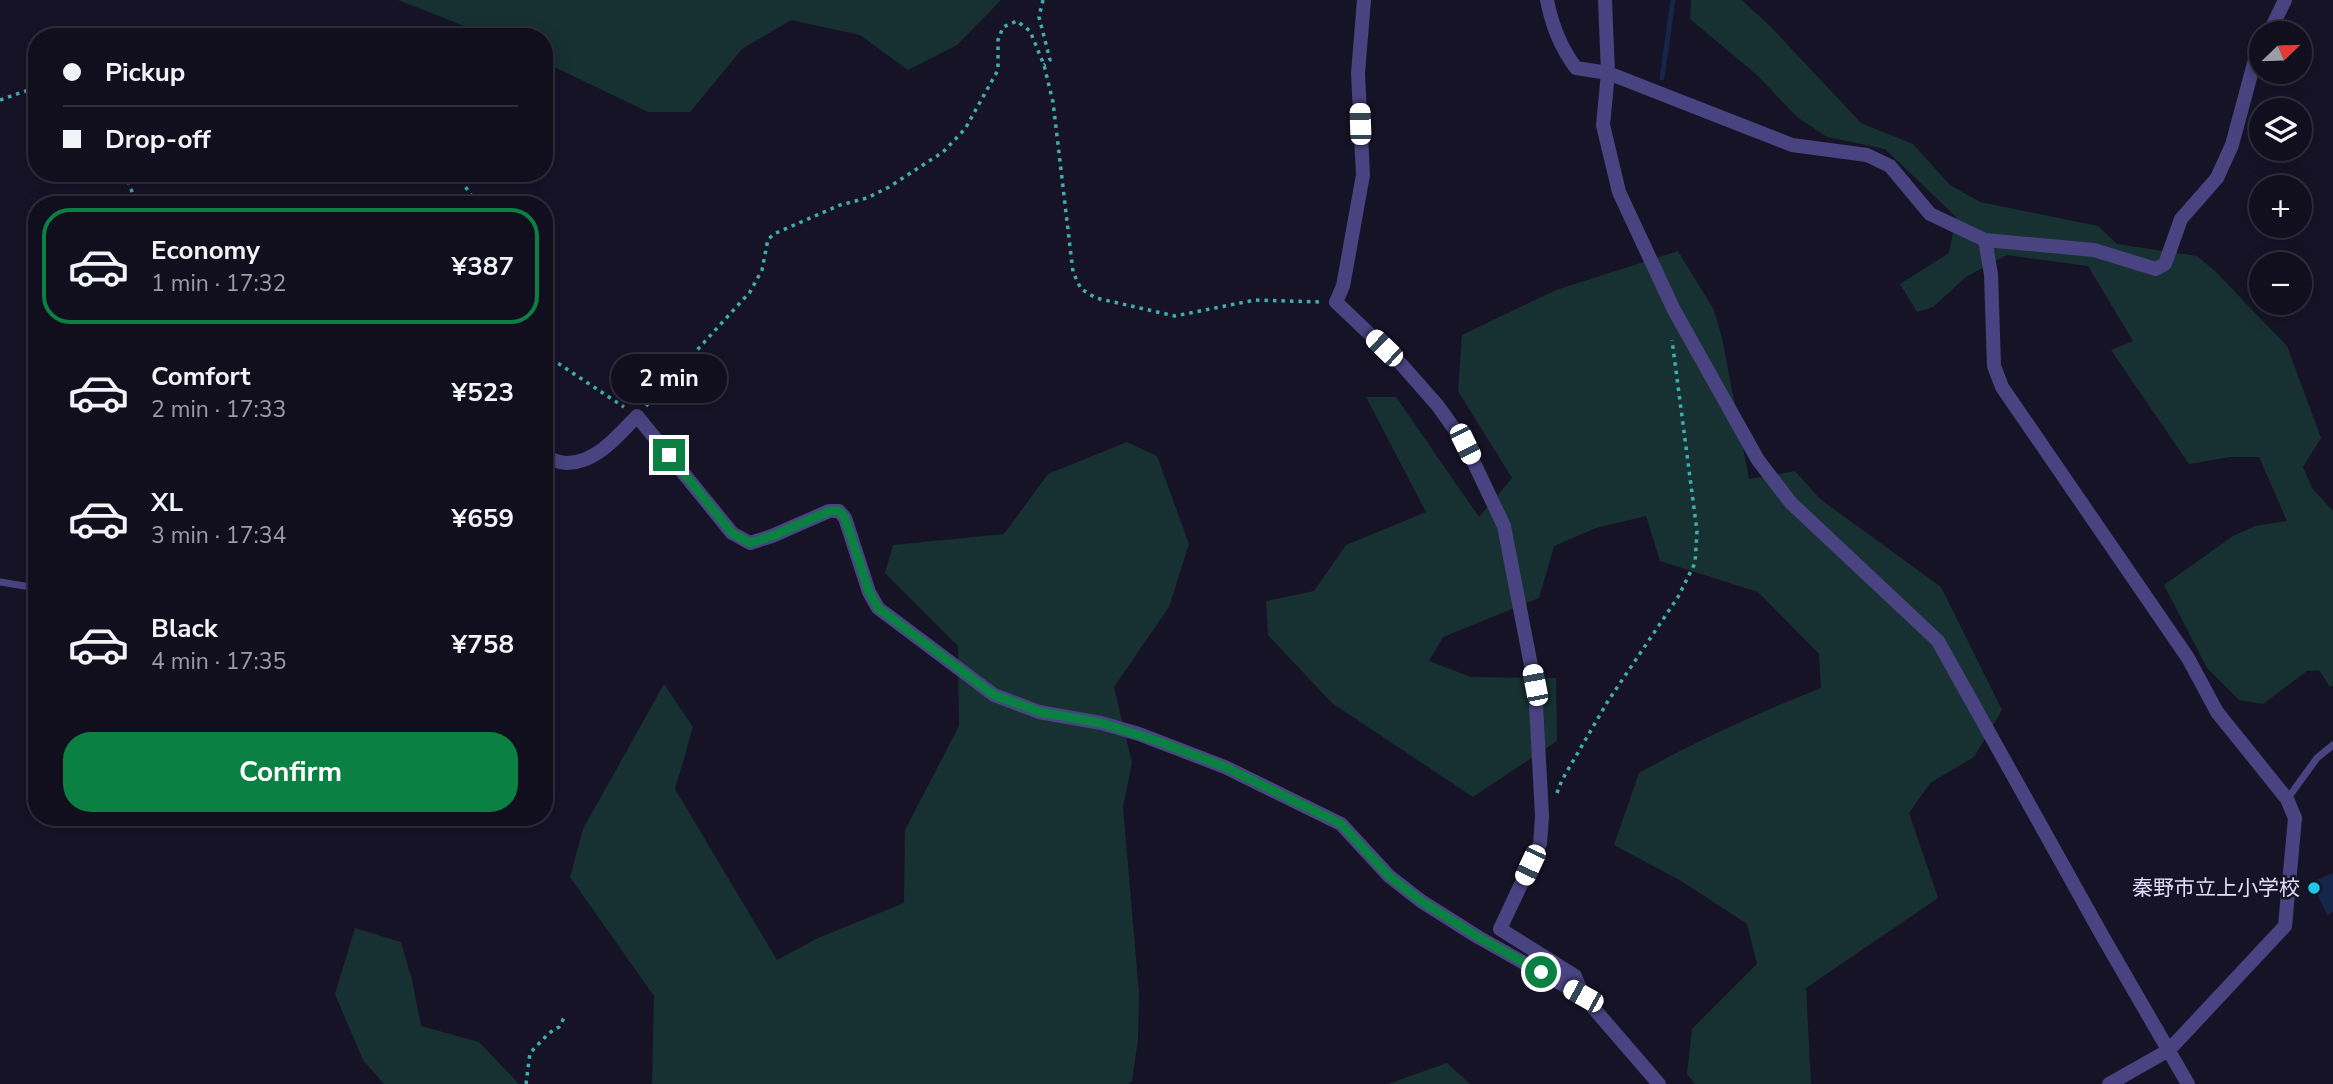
<!DOCTYPE html>
<meta charset="utf-8">
<style>
:root{--surface:#110e1d;--page:#1e1c2a;--text:#f1f3f6;--muted:#9c9ca4;--line:#302e3b;--accent:#0b8043}
body{margin:0;font-family:"Nunito Sans","Noto Sans JP",sans-serif;background:var(--page);color:var(--text);height:100vh;display:flex;flex-direction:column;font-size:26px;white-space:nowrap}
*{box-sizing:border-box;margin:0}
p{font-size:23px;color:var(--muted)}
.icon{flex:none;width:38px;height:38px;fill:none;stroke:currentColor;stroke-width:2;stroke-linecap:round;stroke-linejoin:round}
.map{position:relative;flex:1;overflow:hidden}
.details{position:absolute;left:28px;top:196px;width:525px;height:630px;display:flex;flex-direction:column;background:var(--surface);border-radius:28px;box-shadow:0 4px 18px #0003,0 0 0 2px var(--line)}
.details>*{flex:none}
.top-card{position:absolute;left:28px;top:28px;width:525px;height:154px;border-radius:28px;box-shadow:0 4px 18px #0003,0 0 0 2px var(--line);display:grid;align-content:center;height:154px;padding:0 35px;background:var(--surface)}
.needle{width:46px;rotate:67deg}
.fabs{position:absolute;left:2249px;top:21px;display:grid;gap:14px}
.fabs a{display:grid;place-items:center;width:63px;height:63px;border-radius:50%;background:var(--surface);box-shadow:0 4px 18px #0003,0 0 0 2px var(--line);font-size:35px}
.end{position:absolute;width:32px;height:32px;margin:-16px;border:9px solid #0b8043;background:#fff;box-shadow:0 0 0 4px #fff}
.from{border-radius:50%}
.bubble{position:absolute;height:49px;border-radius:24px;background:var(--surface);box-shadow:0 4px 18px #0003,0 0 0 2px var(--line);font-size:23px;font-weight:700;line-height:49px;text-align:center}
.car{position:absolute;width:21px;height:42px;margin:-21px -10px;border-radius:9px;box-shadow:0 0 5px 2px #0007;background:linear-gradient(#fff 24%,#345 0 40%,#fff 0 76%,#345 0 86%,#fff 0)}
.top-card b{display:flex;align-items:center;gap:24px;height:66px;font-size:26px}
.top-card b+b{border-top:2px solid var(--line)}
.top-card i{width:18px;height:18px;background:var(--text)}
ul{padding:12px 0 0;list-style:none}
li{display:flex;align-items:center;gap:21px;height:116px;margin:0 14px 10px;padding:0 21px;border:4px solid transparent;border-radius:28px}
li div{flex:1}
li b{display:block;font-size:26px}
li em{font-style:normal;font-weight:700}
li.on{border-color:var(--accent)}
li>.icon{width:63px;height:63px;stroke-width:1.5}
.primary-button{display:flex;gap:14px;margin-top:auto;padding:14px 35px}
.primary-button a{flex:1;height:80px;border-radius:28px;background:var(--accent);color:#fff;font-size:28px;font-weight:700;line-height:80px;text-align:center}
.map>svg:first-child{display:block}
.green{fill:#173031}
.water{fill:#15264a}
.lines{fill:none;stroke-linecap:round;stroke-linejoin:round}
.stream{stroke:#15264a;stroke-width:5}
.path{stroke:#3dafae;stroke-width:3.5;stroke-dasharray:3.5 5;stroke-linecap:butt}
.lane{stroke:#494381;stroke-width:7}
.street{stroke:#494381;stroke-width:14}
.route{stroke:#0b8043;stroke-width:9}
.poi-dot{fill:#1dc8e7;stroke:#171327;stroke-width:2.5}
.labels{text-anchor:middle;stroke-width:5;stroke-linejoin:round;paint-order:stroke}
.poi-label{font-size:21px;fill:#e2ddfb;stroke:#171327;text-anchor:end}
</style>
<div class="map">
<svg width="2333" height="1084" viewBox="0 0 2333 1084">
<rect width="100%" height="100%" fill="#171327"/>
<path class="green" d="M 398,0 L 1001,0 L 957,45 L 908,70 L 860,35 L 791,20 L 742,49 L 690,112 L 648,112 L 544,62 L 544,37 L 492,37 Z
M 1691,0 L 1742,0 L 1772,28 L 1861,123 L 1913,144 L 1950,185 L 1980,202 L 2098,226 L 2117,244 L 2197,256 L 2215,271 L 2287,346 L 2321,438 L 2303,467 L 2312,488 L 2333,511 L 2333,685 L 2330,687 L 2319,670 L 2307,671 L 2263,704 L 2239,700 L 2207,668 L 2164,585 L 2233,536 L 2255,526 L 2287,521 L 2259,457 L 2230,457 L 2189,464 L 2111,350 L 2133,341 L 2088,266 L 2007,255 L 1966,277 L 1933,307 L 1917,312 L 1900,284 L 1949,253 L 1956,217 L 1885,149 L 1827,137 L 1797,117 L 1757,75 L 1690,19 Z
M 1678,251 L 1714,310 L 1722,338 L 1749,479 L 1795,471 L 1820,499 L 1941,587 L 2002,710 L 1974,757 L 1930,783 L 1909,813 L 1938,898 L 1806,988 L 1811,1084 L 1695,1084 L 1687,1074 L 1692,1029 L 1757,964 L 1747,924 L 1683,882 L 1614,845 L 1639,773 C 1698,740 1758,713 1821,688 L 1819,654 L 1758,592 L 1660,561 L 1646,516 L 1596,528 L 1554,546 L 1539,598 L 1443,637 L 1429,661 L 1471,677 L 1556,678 L 1557,741 L 1473,797 L 1332,703 L 1268,635 L 1266,601 L 1314,591 L 1346,545 L 1426,512 L 1366,397 L 1396,397 L 1479,517 L 1512,478 L 1458,391 L 1462,335 L 1556,290 Z
M 1127,442 L 1157,456 L 1189,544 L 1169,607 L 1114,687 L 1132,763 L 1123,807 L 1139,993 L 1138,1039 L 1132,1081 L 1128,1084 L 652,1084 L 654,996 L 570,877 L 583,829 L 664,684 L 693,727 L 675,789 L 777,960 L 818,938 L 904,903 L 905,830 L 959,726 L 958,646 L 885,573 L 893,545 L 1004,534 L 1048,474 Z
M 355,928 L 401,942 L 412,980 L 421,1026 L 479,1042 L 519,1084 L 384,1084 L 363,1060 L 335,994 Z
M 1447,1063 L 1470,1084 L 1388,1084 Z"/>
<path class="water" d="M 2333,873 L 2333,912 L 2327,915 L 2312,882 Z"/>
<g class="lines">
<path class="stream" d="M 1662,78 L 1673,0"/>
<path class="path" d="M 1043,0 L 1039,17 L 1050,60 L 1044,65
M 348,37 L 376,33 L 394,37
M 0,100 L 37,87
M 125,173 L 137,205
M 456,173 L 478,205
M 544,354 L 624,407
M 646,406 L 750,292 L 762,270 L 768,239 L 776,233 L 840,205 L 867,198 L 889,187 L 943,152 L 965,129 L 998,70 L 998,40 L 1003,27 L 1017,21 L 1030,31 L 1044,65 L 1053,102 L 1073,272 L 1081,289 L 1096,298 L 1175,316 L 1255,300 L 1321,302
M 1557,793 L 1562,780 L 1608,701 L 1678,597 L 1695,563 L 1697,531 L 1672,340
M 526,1084 L 530,1053 L 549,1033 L 559,1027 L 565,1016"/>
<path class="lane" d="M 0,582 L 37,588
M 2288,798 L 2317,758 L 2333,745"/>
<path class="street" d="M 1364,0 L 1358,73 L 1363,175 L 1343,286 L 1336,302 L 1402,365 L 1438,406 L 1465,444 L 1504,526 L 1535,686 L 1542,816 L 1540,844 L 1500,929 L 1575,976 L 1583,996 L 1659,1084
M 1547,0 C 1552,26 1560,47 1576,68 L 1608,73 L 1792,145 L 1867,155 L 1890,166 L 1930,214 L 1985,240 L 2094,250 L 2156,269 L 2165,264 L 2181,219 L 2217,178 L 2232,145 L 2254,63 L 2261,49
M 1605,0 L 1608,73 L 1603,125 L 1619,192 L 1674,310 L 1758,460 L 1791,503 L 1938,641 L 2103,937 L 2188,1084
M 2269,33 L 2285,0
M 1985,240 L 1991,274 L 1994,366 L 2002,387 L 2188,658 L 2217,712 L 2287,799 L 2295,818 L 2285,926 L 2169,1050 L 2109,1084
M 544,457 C 551,459 560,463 567,463 C 596,463 618,436 637,416 L 732,533 L 750,543 L 772,536 L 829,511 L 839,511 L 845,518 L 869,592 L 878,608 L 994,695 L 1039,712 L 1101,723 L 1139,734 L 1225,767 L 1341,824 L 1389,876 L 1421,901 L 1478,937 L 1583,996"/>
</g>
<g class="lines">
<path class="route" d="M 669,455 L 732,533 L 750,543 L 772,536 L 830,511 L 839,511 L 845,518 L 869,592 L 878,608 L 994,695 L 1040,712 L 1101,723 L 1160,742 L 1225,767 L 1341,824 L 1389,876 L 1421,901 L 1478,937 L 1541,972"/>
</g>
<circle class="poi-dot" cx="2314" cy="888" r="7"/>
<g class="labels">
<g class="poi-label">
<text x="2300" y="895">秦野市立上小学校</text>
</g>
</g>
</svg>
<div class="fabs">
<a><svg class="needle" viewBox="-14 -14 28 28"><path d="M0-13l5 13h-10z" fill="#e53935"/><path d="M0 13l5-13h-10z" fill="#9c9ca4"/></svg></a>
<a><svg class="icon" aria-label="layers" viewBox="0 0 24 24"><path d="M12 4l9 5-9 5-9-5zM3 14l9 5 9-5"/></svg></a>
<a>+</a>
<a>−</a>
</div>
<i class="end from" style="left:1541px;top:972px"></i>
<i class="end" style="left:669px;top:455px"></i>
<div class="bubble" style="left:611px;top:354px;width:116px">2 min</div>
<i class="car" style="left:1360px;top:124px;rotate:358deg"></i>
<i class="car" style="left:1384px;top:348px;rotate:314deg"></i>
<i class="car" style="left:1465px;top:444px;rotate:154deg"></i>
<i class="car" style="left:1535px;top:685px;rotate:349deg"></i>
<i class="car" style="left:1530px;top:865px;rotate:205deg"></i>
<i class="car" style="left:1583px;top:996px;rotate:299deg"></i>
<div class="top-card">
<b><i class="from"></i>Pickup</b>
<b><i></i>Drop-off</b>
</div>
<section class="details">
<ul>
<li class="on"><svg class="icon" aria-label="car" viewBox="0 0 24 24"><path d="M5 17H2v-5l4-1 3-4h7l3 4 3 1v5h-3M9 17h6M6 11h13"/><circle cx="7" cy="17" r="2"/><circle cx="17" cy="17" r="2"/></svg><div><b>Economy</b><p>1 min · 17:32</p></div><em>¥387</em></li>
<li><svg class="icon" aria-label="car" viewBox="0 0 24 24"><path d="M5 17H2v-5l4-1 3-4h7l3 4 3 1v5h-3M9 17h6M6 11h13"/><circle cx="7" cy="17" r="2"/><circle cx="17" cy="17" r="2"/></svg><div><b>Comfort</b><p>2 min · 17:33</p></div><em>¥523</em></li>
<li><svg class="icon" aria-label="car" viewBox="0 0 24 24"><path d="M5 17H2v-5l4-1 3-4h7l3 4 3 1v5h-3M9 17h6M6 11h13"/><circle cx="7" cy="17" r="2"/><circle cx="17" cy="17" r="2"/></svg><div><b>XL</b><p>3 min · 17:34</p></div><em>¥659</em></li>
<li><svg class="icon" aria-label="car" viewBox="0 0 24 24"><path d="M5 17H2v-5l4-1 3-4h7l3 4 3 1v5h-3M9 17h6M6 11h13"/><circle cx="7" cy="17" r="2"/><circle cx="17" cy="17" r="2"/></svg><div><b>Black</b><p>4 min · 17:35</p></div><em>¥758</em></li>
</ul>
<div class="primary-button"><a>Confirm</a></div>
</section>
</div>
